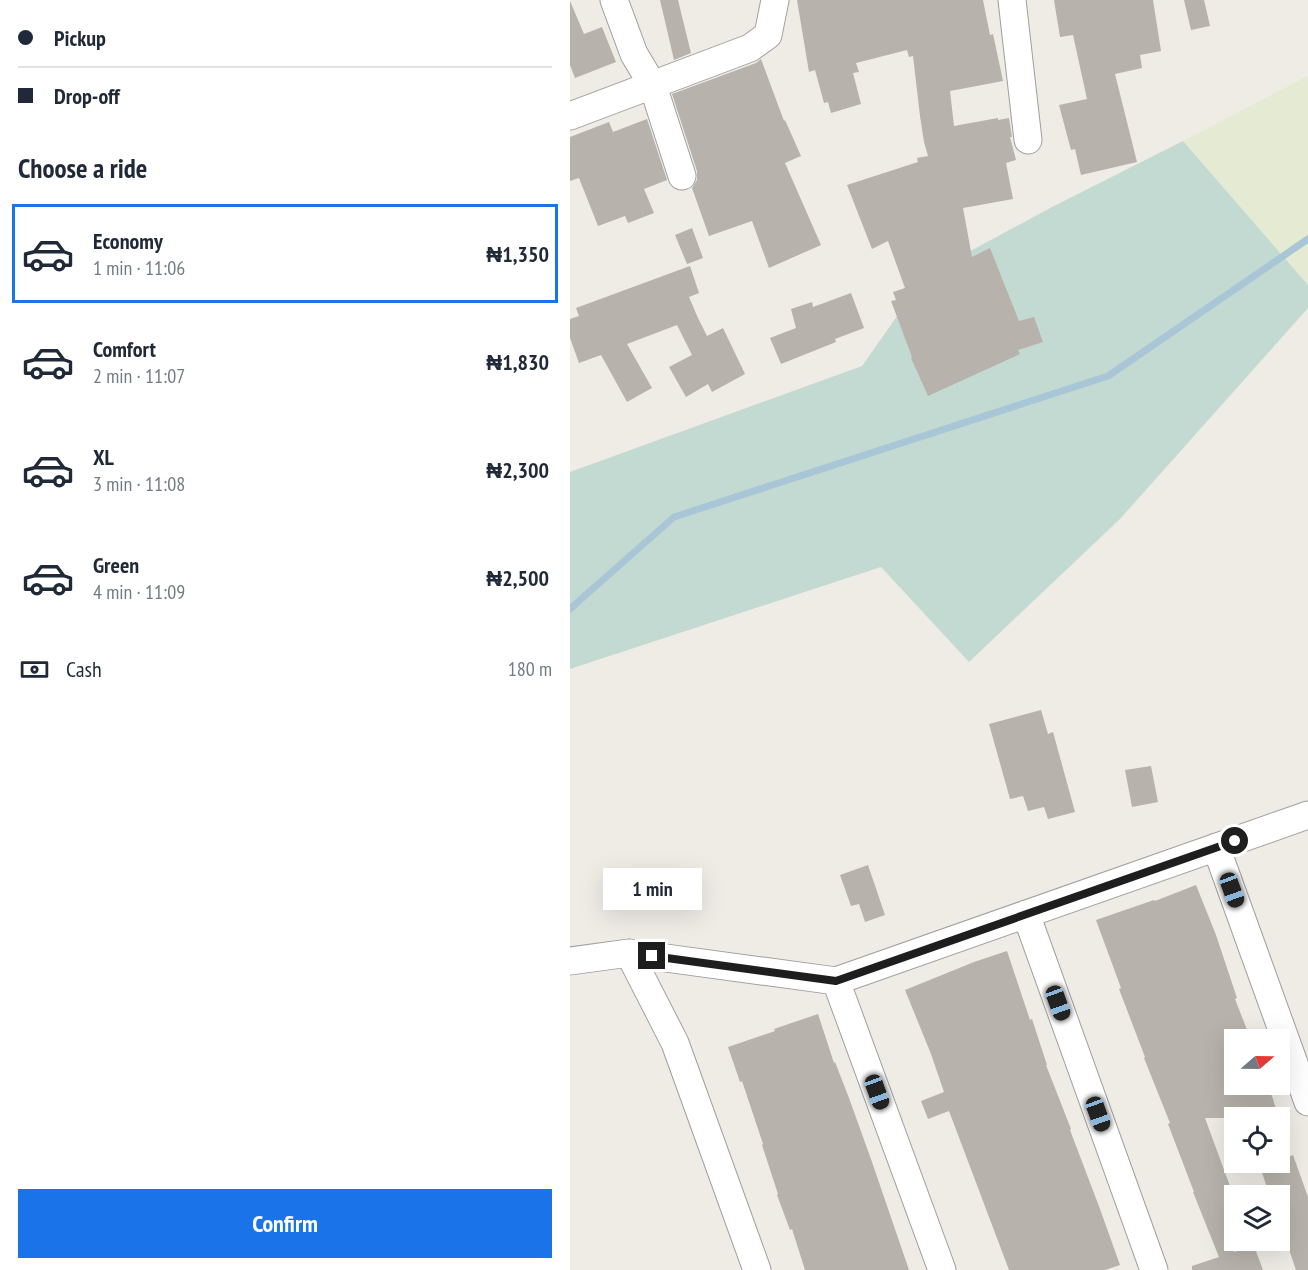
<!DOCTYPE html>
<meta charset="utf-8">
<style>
:root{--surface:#fff;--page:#f2f2f3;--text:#1f2937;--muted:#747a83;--line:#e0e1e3;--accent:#1a73e8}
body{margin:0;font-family:"PT Sans Narrow",sans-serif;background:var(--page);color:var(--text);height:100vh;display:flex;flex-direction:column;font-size:22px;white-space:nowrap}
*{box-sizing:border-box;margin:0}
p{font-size:20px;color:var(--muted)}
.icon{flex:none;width:33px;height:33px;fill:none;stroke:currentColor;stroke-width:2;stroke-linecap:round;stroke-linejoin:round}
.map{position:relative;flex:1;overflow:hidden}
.drawer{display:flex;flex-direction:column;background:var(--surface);width:570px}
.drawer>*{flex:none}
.hud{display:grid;align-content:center;height:132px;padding:0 18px;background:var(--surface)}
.needle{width:39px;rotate:70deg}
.tools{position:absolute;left:654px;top:1029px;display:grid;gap:12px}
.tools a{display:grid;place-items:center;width:66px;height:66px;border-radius:0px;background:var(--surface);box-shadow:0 6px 24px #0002;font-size:30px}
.end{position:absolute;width:27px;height:27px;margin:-14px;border:8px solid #1e1e1e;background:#fff;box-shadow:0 0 0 3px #fff}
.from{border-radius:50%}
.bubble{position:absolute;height:42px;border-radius:0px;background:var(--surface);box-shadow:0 6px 24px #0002;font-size:20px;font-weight:600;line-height:42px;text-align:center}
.car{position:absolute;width:18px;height:36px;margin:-18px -9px;border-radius:8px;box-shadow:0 0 4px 2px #0007;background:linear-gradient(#222 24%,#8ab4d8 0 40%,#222 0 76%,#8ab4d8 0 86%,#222 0)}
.hud b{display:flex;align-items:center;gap:21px;height:57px;font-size:22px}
.hud b+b{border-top:2px solid var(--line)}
.hud i{width:15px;height:15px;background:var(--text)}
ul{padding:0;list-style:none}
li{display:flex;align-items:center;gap:18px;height:99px;margin:0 12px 9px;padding:0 6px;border:3px solid transparent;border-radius:0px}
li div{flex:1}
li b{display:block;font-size:22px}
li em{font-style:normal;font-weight:600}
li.selected{border-color:var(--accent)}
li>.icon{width:54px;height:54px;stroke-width:1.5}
h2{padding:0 18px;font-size:27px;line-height:72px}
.pay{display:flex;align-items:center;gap:15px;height:66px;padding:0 18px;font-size:22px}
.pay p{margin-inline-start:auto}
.primary-button{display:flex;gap:12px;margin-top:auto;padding:12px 18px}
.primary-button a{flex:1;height:69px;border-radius:0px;background:var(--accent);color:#fff;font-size:24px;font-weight:600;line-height:69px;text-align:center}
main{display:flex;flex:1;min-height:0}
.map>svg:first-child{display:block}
.farmland{fill:#e5ebd2}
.wetland{fill:#c3dad3}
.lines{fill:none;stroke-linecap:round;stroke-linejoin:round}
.stream{stroke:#a9c6d7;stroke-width:7}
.building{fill:#b7b2ab}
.street-casing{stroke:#9f9f9f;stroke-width:29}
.street{stroke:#fff;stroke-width:27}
.route{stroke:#1e1e1e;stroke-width:8}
</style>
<main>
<section class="drawer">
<div class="hud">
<b><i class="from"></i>Pickup</b>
<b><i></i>Drop-off</b>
</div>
<h2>Choose a ride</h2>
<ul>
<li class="selected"><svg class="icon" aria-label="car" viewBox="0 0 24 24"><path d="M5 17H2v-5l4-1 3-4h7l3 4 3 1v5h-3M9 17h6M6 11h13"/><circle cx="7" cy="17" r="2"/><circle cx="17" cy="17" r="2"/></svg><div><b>Economy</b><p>1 min · 11:06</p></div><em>₦1,350</em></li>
<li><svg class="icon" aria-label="car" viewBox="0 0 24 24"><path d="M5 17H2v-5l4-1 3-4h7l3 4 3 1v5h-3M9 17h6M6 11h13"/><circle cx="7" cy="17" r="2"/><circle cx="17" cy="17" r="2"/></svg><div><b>Comfort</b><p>2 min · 11:07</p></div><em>₦1,830</em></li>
<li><svg class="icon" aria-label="car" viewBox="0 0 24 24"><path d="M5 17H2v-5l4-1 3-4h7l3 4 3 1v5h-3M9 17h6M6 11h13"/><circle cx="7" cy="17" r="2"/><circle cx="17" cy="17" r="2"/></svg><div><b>XL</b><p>3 min · 11:08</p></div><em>₦2,300</em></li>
<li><svg class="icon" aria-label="car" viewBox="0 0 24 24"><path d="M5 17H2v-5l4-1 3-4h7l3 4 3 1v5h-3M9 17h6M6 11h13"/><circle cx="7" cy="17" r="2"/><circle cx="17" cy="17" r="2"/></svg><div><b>Green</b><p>4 min · 11:09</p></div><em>₦2,500</em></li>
</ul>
<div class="pay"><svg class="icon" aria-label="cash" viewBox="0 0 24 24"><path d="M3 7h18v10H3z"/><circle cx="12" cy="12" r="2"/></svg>Cash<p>180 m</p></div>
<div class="primary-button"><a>Confirm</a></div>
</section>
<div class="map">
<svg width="738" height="1270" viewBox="0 0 738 1270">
<rect width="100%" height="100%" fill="#eeece5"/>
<path class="farmland" d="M 738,76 L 738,285 L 613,141 Z"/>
<path class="wetland" d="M 613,141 L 738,285 L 738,308 L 550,519 L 399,662 L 311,567 L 0,669 L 0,472 L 292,366 L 356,275 L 482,207 Z"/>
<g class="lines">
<path class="stream" d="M 0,609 L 104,517 L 538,376 L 738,239"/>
</g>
<path class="building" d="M 90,0 L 108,0 L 121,53 L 104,60 Z
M 227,0 L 413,0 L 420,35 L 423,34 L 433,81 L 380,91 L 384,126 L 428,118 L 428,120 L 439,118 L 442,137 L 440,137 L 446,160 L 436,163 L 443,199 L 393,208 L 402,257 L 420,248 L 449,321 L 464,317 L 473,342 L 448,350 L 450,354 L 358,396 L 341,358 L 342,357 L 321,301 L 326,300 L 323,292 L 335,288 L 318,241 L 302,249 L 277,185 L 348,162 L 347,158 L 358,156 L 354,142 L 350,116 L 343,56 L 339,57 L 337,50 L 286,63 L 289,72 L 283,73 L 291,104 L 261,113 L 258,102 L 254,103 L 245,70 L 239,72 Z
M 484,0 L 583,0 L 591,51 L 570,55 L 572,68 L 545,74 L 567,162 L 511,175 L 505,149 L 501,150 L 489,105 L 517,99 L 503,35 L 490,37 Z
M 614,0 L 634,0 L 640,26 L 621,30 Z
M 0,1 L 14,34 L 32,27 L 46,62 L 5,78 L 0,65 Z
M 191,59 L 214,121 L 215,120 L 231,156 L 215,163 L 251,245 L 199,268 L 182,221 L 139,236 L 122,188 L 127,180 L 127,171 L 102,94 L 186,63 Z
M 77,119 L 97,180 L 74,189 L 84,213 L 58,223 L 55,216 L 28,226 L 9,178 L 0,181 L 0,137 L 39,122 L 43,132 Z
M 122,228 L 133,258 L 117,264 L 105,235 Z
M 120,266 L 129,293 L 119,297 L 128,318 L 137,336 L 153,328 L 175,374 L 142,392 L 138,384 L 116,397 L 99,367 L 122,355 L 107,325 L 57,344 L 82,388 L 57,402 L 31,355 L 9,363 L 0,338 L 0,319 L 9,316 L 6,308 Z
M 281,293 L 294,328 L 265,339 L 266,342 L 211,364 L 200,338 L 226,328 L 221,309 L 242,302 L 243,307 Z
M 471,710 L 478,734 L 483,732 L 505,812 L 478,819 L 474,807 L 458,811 L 453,796 L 440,799 L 419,724 Z
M 581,766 L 588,802 L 562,807 L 555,770 Z
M 298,865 L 315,915 L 295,922 L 289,904 L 281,906 L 270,875 Z
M 626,885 L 646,935 L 667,998 L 665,999 L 681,1040 L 664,1040 L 664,1095 L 698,1084 L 709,1118 L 635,1118 L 664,1197 L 664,1252 L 684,1246 L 693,1270 L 622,1270 L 622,1266 L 649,1257 L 623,1192 L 624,1192 L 598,1124 L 600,1123 L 574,1058 L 575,1057 L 549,989 L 551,988 L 526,920 L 584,900 L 585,901 Z
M 437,951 L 460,1020 L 462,1019 L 477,1065 L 476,1065 L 501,1129 L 500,1130 L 530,1209 L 550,1265 L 535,1270 L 439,1270 L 379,1111 L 358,1119 L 351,1101 L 374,1092 L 361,1054 L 335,990 L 404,962 Z
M 248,1014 L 264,1063 L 265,1062 L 279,1098 L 302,1162 L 339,1270 L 235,1270 L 222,1229 L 220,1230 L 207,1195 L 208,1194 L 192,1145 L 193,1144 L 172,1081 L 170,1082 L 158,1047 L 205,1031 L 204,1029 Z
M 723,1155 L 738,1197 L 738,1270 L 726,1270 L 710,1223 L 710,1196 L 700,1196 L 690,1167 L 703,1162 L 710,1162 L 710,1160 Z"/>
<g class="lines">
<defs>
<path id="street" d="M 44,0 L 64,54 L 83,86 L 112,176
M 442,0 L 458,140
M 0,116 L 180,48 L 198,35 L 205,0
M 646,847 L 738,1102
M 456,914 L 584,1270
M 59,953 L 105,1043 L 187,1270
M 0,961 L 59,953 L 266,981 L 738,815
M 266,981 L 372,1270"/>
</defs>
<use href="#street" class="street-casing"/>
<use href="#street" class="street"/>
</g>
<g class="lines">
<path class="route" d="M 82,956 L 266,981 L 665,841"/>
</g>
</svg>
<div class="tools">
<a><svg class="needle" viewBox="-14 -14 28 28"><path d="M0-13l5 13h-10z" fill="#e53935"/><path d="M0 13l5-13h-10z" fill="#747a83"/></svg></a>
<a><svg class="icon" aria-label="locate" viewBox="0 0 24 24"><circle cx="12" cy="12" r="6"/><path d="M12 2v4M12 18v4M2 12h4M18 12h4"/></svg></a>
<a><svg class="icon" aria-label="layers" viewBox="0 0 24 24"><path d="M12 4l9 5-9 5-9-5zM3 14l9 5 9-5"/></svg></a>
</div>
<i class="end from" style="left:665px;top:841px"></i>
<i class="end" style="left:82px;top:956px"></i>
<div class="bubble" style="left:33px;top:868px;width:99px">1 min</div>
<i class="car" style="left:662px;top:890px;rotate:160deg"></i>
<i class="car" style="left:488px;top:1003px;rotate:160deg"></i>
<i class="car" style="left:307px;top:1092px;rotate:160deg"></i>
<i class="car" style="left:528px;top:1114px;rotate:160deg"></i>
</div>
</main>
